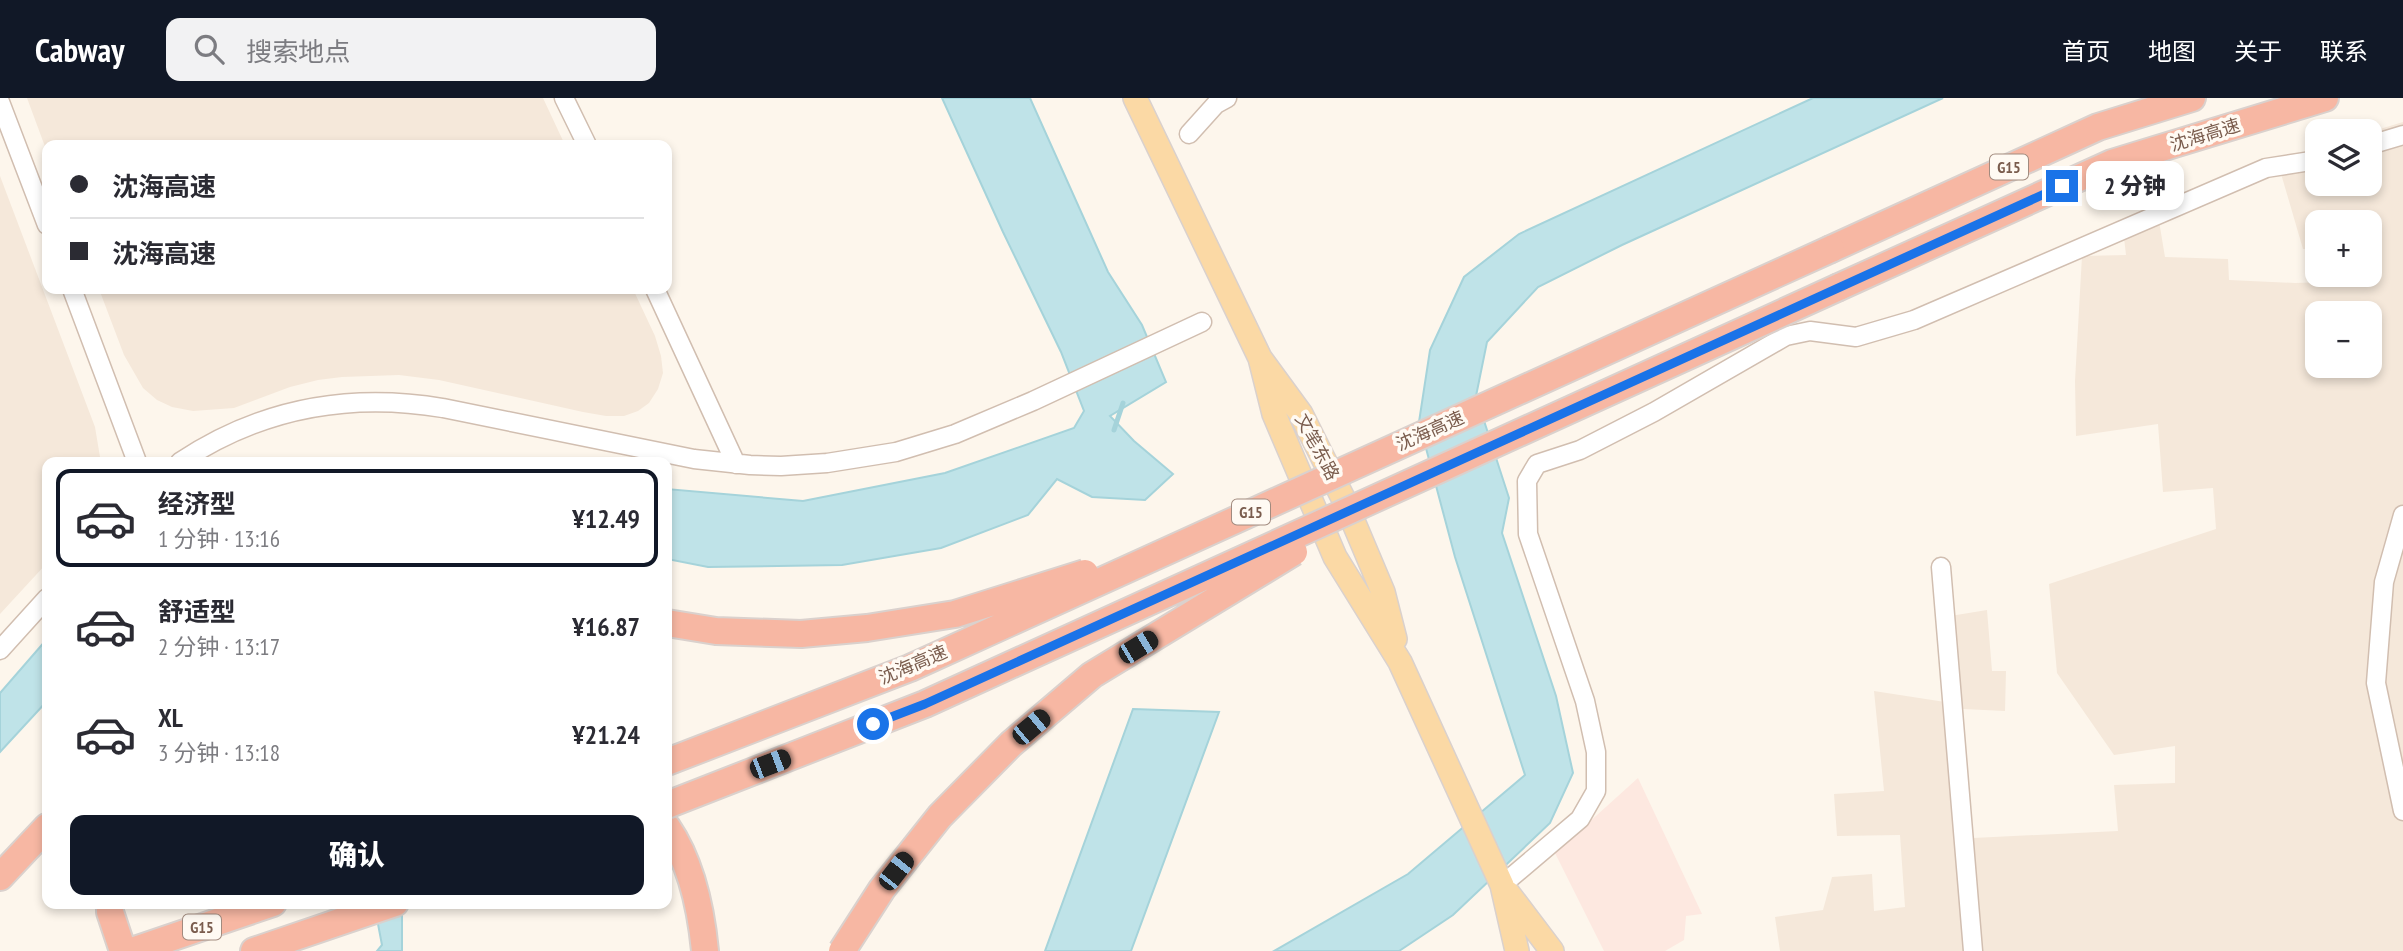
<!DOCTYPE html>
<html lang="zh">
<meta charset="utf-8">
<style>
:root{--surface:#fff;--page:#f2f2f3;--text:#2b2b33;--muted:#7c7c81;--line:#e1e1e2;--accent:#111827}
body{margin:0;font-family:"PT Sans Narrow","Noto Sans SC",sans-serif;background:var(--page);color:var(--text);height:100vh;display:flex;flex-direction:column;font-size:26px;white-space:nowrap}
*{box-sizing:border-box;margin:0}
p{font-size:23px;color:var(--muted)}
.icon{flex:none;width:38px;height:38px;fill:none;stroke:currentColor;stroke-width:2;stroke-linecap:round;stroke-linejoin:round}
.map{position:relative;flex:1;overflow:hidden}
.drawer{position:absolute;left:42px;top:359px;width:630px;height:452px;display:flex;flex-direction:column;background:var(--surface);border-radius:14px;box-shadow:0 4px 10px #0003}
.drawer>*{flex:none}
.top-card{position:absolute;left:42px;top:42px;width:630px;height:154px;border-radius:14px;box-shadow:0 4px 10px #0003;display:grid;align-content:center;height:154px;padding:0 28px;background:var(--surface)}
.tools{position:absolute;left:2305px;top:21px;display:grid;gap:14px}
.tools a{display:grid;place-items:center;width:77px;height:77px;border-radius:14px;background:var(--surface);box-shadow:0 4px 10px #0003;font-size:35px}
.end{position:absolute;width:32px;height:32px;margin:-16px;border:9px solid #1a73e8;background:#fff;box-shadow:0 0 0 4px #fff}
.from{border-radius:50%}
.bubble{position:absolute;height:49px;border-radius:14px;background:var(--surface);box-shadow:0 4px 10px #0003;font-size:23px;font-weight:800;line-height:49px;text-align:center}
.car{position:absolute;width:21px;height:42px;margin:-21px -10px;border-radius:9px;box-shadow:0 0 5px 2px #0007;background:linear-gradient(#222 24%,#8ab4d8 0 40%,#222 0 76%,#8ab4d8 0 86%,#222 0)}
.top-card b{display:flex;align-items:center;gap:24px;height:66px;font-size:26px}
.top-card b+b{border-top:2px solid var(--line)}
.top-card i{width:18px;height:18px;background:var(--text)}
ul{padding:12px 0 0;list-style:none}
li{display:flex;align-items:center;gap:21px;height:98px;margin:0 14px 10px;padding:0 14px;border:4px solid transparent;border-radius:14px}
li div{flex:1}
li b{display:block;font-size:26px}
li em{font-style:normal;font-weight:800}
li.active{border-color:var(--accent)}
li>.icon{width:63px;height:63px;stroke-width:1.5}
.button{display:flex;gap:14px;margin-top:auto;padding:14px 28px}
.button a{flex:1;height:80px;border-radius:14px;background:var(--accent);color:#fff;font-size:28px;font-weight:800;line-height:80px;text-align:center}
header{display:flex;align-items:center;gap:42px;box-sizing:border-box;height:98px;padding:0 35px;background:var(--accent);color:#fff}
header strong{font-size:33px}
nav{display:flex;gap:38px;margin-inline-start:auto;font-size:24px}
.search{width:490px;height:63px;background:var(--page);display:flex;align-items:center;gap:18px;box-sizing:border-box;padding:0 24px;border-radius:14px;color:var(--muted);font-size:26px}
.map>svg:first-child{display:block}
.residential{fill:#f5e8da;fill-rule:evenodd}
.commercial{fill:#fde8e0}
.water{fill:#bfe3e8;stroke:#a5d3da;stroke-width:2}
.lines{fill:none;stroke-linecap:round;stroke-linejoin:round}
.stream{stroke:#a5d3da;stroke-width:5}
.minor-casing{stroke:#d1beb0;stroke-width:21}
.major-casing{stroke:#dad1cd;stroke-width:26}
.highway-casing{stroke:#dad1cd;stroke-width:30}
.minor{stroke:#fff;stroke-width:18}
.major{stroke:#fbd9a5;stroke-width:23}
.highway{stroke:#f7b7a3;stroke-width:26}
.highway-bridge-casing{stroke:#dad1cd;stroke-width:30;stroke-linecap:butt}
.highway-bridge{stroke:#f7b7a3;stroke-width:26}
.route{stroke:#1a73e8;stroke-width:9}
.labels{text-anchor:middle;stroke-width:7;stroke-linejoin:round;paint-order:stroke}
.shield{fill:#fffaf3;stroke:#a28b7f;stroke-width:2}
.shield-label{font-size:16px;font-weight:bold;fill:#7a5c4d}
.street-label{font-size:18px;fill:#7a5c4d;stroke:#fffaf3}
</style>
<header>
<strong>Cabway</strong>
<div class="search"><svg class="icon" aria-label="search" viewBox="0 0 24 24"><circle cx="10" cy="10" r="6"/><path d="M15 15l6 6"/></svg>搜索地点</div>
<nav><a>首页</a><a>地图</a><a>关于</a><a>联系</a></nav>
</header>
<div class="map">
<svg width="2403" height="853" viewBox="0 0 2403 853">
<rect width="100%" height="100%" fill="#fdf6ec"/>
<path class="residential" d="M 27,0 L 543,0 L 565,47 L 47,47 L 47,54 Z
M 2403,24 L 2403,853 L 1780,853 L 1775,819 L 1823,812 L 1832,779 L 1872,776 L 1874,813 L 1905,809 L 1900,737 L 1837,738 L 1834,696 L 1884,693 L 1874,593 L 1945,604 L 1938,520 L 1987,512 L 1992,573 L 2006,573 L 2005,613 L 1963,611 L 1973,740 L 2118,733 L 2114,687 L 2175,685 L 2175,648 L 2114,657 L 2057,575 L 2049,486 L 2216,431 L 2213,390 L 2163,394 L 2158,326 L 2076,338 L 2075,283 L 2082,158 L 2126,157 L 2123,131 L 2159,123 L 2165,159 L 2228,161 L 2229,182 L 2295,185 L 2326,184 L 2327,177 L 2370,177 L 2370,124 L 2317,124 L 2317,151 L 2303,151 L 2277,62 L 2317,50 L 2317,86 L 2370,86 L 2370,34 ZM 2317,215 L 2370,215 L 2370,268 L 2317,268 Z
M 0,78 L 95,329 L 100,359 L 100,364 L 47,364 L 47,465 L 0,516 Z
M 99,191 L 633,191 L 655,238 L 661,258 L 663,275 L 658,291 L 649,305 L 638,313 L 624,318 L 606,318 L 583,314 L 439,282 L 399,277 L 342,279 L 318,282 L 290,289 L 234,310 L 193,313 L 172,309 L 157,302 L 143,290 L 124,257 Z"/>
<path class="commercial" d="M 1638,680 L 1702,816 L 1686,818 L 1684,842 L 1665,853 L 1604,853 L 1555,755 Z"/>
<path class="water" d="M 942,0 L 1030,0 L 1108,174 L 1142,227 L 1166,284 L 1110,318 L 1134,343 L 1173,376 L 1145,402 L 1092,399 L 1057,381 L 1028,417 L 941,450 L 842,467 L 708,469 L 667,461 L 667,391 L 803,403 L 945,375 L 1074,330 L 1084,313 L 1061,254 L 1003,134 Z
M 1813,0 L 1943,0 L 1622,147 L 1538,189 L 1487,244 L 1476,298 L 1509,400 L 1502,435 L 1556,598 L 1573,675 L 1550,725 L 1453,817 L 1399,853 L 1274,853 L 1408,776 L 1525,677 L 1455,459 L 1419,324 L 1430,252 L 1464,179 L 1519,136 Z
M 47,541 L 47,603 L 0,654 L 0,595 Z
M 1133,611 L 1219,614 L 1131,853 L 1045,853 Z
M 374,805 L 402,805 L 402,853 L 377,853 L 382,847 Z"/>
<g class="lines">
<path class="stream" d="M 1114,332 L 1123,305"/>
<defs>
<path id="minor" d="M 564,0 L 587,47
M 0,4 L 47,127
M 1189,36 L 1216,6 L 1227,0
M 2370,47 L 2403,37
M 72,191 L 137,364
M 655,191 L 736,366
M 180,364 C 261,310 348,294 443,310 L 694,361 L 750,367 L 781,368 L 827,365 L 896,354 L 955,336 L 1033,303 L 1202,224
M 2403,417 L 2384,484 L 2376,585 L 2403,713
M 1941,469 L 1973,853
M 0,552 L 47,500
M 1502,787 L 1580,721 L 1596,693 L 1596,654 L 1585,603 L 1528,436 L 1527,383 L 1537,366 L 1580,352 L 1654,314 L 1786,238 L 1810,233 L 1856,239 L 1914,222 L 2266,70 L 2317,62"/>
<path id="major" d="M 1135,0 L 1260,260 L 1301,316 L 1345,404 L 1383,494 L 1395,541
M 1260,260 L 1274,316 L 1335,459 L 1400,564 L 1502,787 L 1517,853
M 1508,795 L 1552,853"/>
<path id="highway" d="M 1831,151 L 2098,29 L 2192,0
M 1839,189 L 2112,65 L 2325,0
M 667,729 C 691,764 701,811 705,853
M 0,779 L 47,729
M 110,805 L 110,814 L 123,853
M 132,853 L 273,805
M 254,853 L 395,805"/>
</defs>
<use href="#minor" class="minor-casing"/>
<use href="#major" class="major-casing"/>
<use href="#highway" class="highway-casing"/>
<use href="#minor" class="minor"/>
<use href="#major" class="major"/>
<use href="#highway" class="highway"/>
<defs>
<path id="highway-bridge" d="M 667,525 L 716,533 L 801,536 L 867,530 L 955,516 L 1085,475
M 667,664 L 910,570 L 1831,151
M 667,707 L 925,606 L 1839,189
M 842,853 L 882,791 L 940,718 L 1011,646 L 1092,577 L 1294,454"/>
</defs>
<use href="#highway-bridge" class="highway-bridge-casing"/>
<use href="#highway-bridge" class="highway-bridge"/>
</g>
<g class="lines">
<path class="route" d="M 873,626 L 925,606 L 2062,88"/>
</g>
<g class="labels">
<g class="shield">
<rect x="1990" y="56.5" width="38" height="25" rx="5"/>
<rect x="1232" y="401.5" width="38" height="25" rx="5"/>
<rect x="183" y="816.5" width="38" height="25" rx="5"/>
</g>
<g class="shield-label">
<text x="2009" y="75">G15</text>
<text x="1251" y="420">G15</text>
<text x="202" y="835">G15</text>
</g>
<g class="street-label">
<text transform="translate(2205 37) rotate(-17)" y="6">沈海高速</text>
<text transform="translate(1430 333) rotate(-24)" y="6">沈海高速</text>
<text transform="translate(1317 349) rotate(62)" y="6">文笔东路</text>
<text transform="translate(913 567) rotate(-23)" y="6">沈海高速</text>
</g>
</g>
</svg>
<div class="tools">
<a><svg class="icon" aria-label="layers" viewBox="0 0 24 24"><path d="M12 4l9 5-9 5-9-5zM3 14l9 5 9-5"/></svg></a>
<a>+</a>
<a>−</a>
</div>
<i class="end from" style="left:873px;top:626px"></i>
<i class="end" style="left:2062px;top:88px"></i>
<div class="bubble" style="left:2086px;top:63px;width:98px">2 分钟</div>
<i class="car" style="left:1138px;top:549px;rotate:59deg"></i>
<i class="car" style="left:1031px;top:629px;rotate:50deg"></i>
<i class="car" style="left:770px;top:666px;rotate:69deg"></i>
<i class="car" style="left:896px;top:773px;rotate:38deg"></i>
<div class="top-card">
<b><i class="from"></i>沈海高速</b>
<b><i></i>沈海高速</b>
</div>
<section class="drawer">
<ul>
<li class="active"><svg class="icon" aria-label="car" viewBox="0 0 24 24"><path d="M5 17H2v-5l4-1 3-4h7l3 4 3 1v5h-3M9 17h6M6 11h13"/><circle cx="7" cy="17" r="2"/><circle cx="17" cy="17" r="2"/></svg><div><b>经济型</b><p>1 分钟 · 13:16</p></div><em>¥12.49</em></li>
<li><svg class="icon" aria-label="car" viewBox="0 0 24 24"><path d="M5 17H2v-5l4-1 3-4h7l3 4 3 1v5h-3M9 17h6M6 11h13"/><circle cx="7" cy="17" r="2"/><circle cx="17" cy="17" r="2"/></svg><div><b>舒适型</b><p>2 分钟 · 13:17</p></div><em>¥16.87</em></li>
<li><svg class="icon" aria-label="car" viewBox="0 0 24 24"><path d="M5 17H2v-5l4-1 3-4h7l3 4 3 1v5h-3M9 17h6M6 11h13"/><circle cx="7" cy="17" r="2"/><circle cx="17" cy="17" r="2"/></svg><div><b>XL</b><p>3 分钟 · 13:18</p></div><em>¥21.24</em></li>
</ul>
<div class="button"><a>确认</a></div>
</section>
</div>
